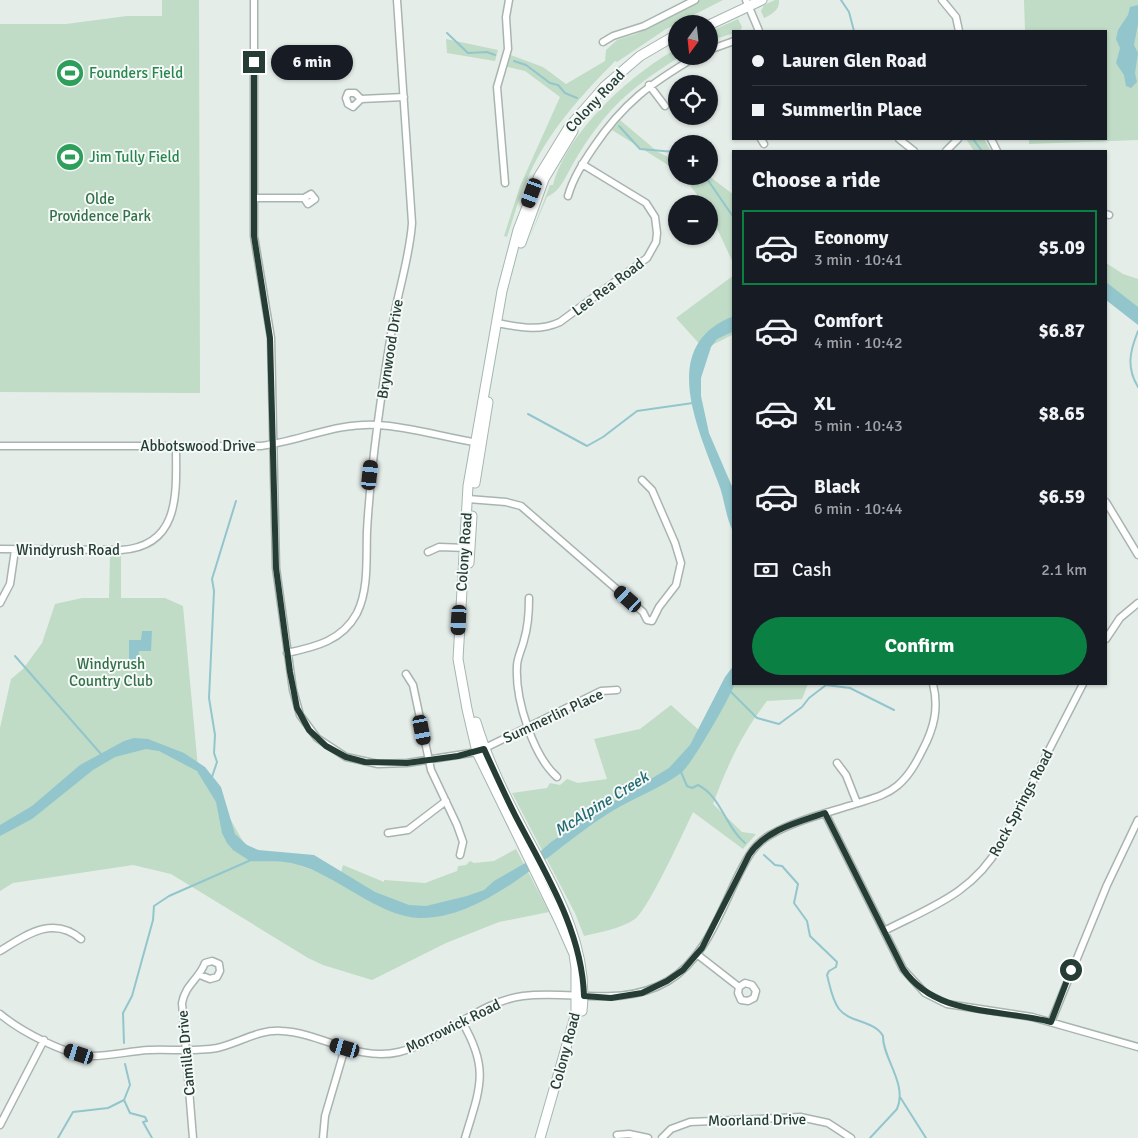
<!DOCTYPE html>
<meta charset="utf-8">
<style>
:root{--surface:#171b24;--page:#20242c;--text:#f1f3f6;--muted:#9ea1a6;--line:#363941;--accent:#0b8043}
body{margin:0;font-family:Signika,sans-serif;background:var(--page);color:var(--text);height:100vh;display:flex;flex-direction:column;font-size:19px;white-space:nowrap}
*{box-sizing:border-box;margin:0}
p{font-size:16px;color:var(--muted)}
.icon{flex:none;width:28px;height:28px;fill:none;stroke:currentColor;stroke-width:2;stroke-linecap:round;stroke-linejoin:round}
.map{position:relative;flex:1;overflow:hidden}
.drawer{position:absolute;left:732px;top:150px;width:375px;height:535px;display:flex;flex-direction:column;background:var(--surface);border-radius:0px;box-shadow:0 1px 4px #0004}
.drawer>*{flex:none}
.hud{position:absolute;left:732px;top:30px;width:375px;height:110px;border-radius:0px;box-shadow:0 1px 4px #0004;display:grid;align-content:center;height:110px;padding:0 20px;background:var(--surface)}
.needle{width:32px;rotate:195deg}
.buttons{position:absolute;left:668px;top:15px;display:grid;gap:10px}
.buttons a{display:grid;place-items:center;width:50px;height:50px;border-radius:50%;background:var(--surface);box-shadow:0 1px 4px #0004;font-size:25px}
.end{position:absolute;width:22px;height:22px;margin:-11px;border:6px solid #253d35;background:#fff;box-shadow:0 0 0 2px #fff}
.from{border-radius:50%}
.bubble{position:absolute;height:35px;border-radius:18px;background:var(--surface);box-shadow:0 1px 4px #0004;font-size:16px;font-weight:700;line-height:35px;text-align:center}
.car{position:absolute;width:15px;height:30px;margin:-15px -8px;border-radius:6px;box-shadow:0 0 4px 1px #0007;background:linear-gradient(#222 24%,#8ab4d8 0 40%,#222 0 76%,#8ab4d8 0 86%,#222 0)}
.hud b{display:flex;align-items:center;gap:18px;height:48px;font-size:19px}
.hud b+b{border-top:1px solid var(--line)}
.hud i{width:12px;height:12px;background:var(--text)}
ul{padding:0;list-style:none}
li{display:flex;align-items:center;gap:15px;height:75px;margin:0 10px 8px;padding:0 10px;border:2px solid transparent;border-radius:0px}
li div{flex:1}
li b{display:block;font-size:19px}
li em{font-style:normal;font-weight:700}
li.on{border-color:var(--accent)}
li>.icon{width:45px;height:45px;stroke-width:1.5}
h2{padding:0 20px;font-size:22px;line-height:60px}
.pay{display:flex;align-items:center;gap:12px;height:55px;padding:0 20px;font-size:19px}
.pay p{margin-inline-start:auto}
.cta{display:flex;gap:10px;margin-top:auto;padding:10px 20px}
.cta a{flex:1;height:58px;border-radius:30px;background:var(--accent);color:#fff;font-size:20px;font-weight:700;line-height:58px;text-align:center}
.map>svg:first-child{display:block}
.green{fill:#c0dbc6}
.water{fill:#92c6cc}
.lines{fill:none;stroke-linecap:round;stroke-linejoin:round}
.stream{stroke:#92c6cc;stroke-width:2}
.street-casing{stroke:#a8b5af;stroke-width:9}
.secondary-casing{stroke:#a4b7b0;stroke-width:11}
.street{stroke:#fff;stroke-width:6}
.secondary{stroke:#fff;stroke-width:9}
.route{stroke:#253d35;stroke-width:6}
.labels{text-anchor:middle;stroke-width:4;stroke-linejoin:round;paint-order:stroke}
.leisure-label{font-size:15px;fill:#27864d;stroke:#f5f9f7;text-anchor:start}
.street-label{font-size:15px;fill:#253d35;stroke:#f5f9f7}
.park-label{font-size:15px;fill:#337047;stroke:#f5f9f7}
.water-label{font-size:16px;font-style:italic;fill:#256b74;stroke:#f5f9f7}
</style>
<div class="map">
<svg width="1138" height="1138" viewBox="0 0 1138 1138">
<rect width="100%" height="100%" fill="#e5ede9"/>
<path class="green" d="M 162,0 L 199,0 L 200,393 L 0,392 L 0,24 L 66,24 L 127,16 L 162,16 Z
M 699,0 L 723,0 L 666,29 L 617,62 L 615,61 C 582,95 549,130 529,175 C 520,194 514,216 507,237 L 504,236 L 520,186 L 560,97 L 525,71 L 504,66 L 508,54 L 543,67 L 566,84 L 605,61 L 606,50 L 617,40 L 636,34 Z
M 775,0 L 779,0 C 780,10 772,14 764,18 L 761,11 L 764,5 Z
M 1024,0 L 1138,0 L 1138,140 L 1029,144 L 1029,139 L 1106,139 L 1106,31 L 1025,31 Z
M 738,19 L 742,27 L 740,31 L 734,31 L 734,33 L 709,41 L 709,32 Z
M 446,39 L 498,50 L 495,61 L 447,53 Z
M 676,49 L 676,56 L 681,56 C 651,75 624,93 602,121 C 592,133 582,148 574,162 C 566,175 562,190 547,197 L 529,240 L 550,185 L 553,185 C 568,131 629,76 676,49 Z
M 620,120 L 658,152 L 676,161 L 676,170 L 612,130 Z
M 966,139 L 984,139 L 991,151 L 974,151 Z
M 683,176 L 709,176 L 734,195 L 734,265 L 709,211 L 709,204 L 704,204 Z
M 1106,263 L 1123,274 L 1138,279 L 1138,315 L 1106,292 Z
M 734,275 L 734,334 L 704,349 L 676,318 Z
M 110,556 L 121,556 L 121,598 L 165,598 L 183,606 L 198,768 L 208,780 L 245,845 L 339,880 L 343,865 L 384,882 L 384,880 L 425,883 L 457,871 L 458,866 L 466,865 L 470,861 L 474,863 L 494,861 L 516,849 L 549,912 L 499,922 L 446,943 L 372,980 L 323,965 L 308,958 L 171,874 L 133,865 L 13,883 L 0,891 L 0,728 L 11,679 L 23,669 L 42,643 L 55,604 L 82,598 L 109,598 Z
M 734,684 L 808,684 L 802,699 L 767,701 C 742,733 727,766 713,804 L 742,832 L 756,834 L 743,849 L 693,812 C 684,831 648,910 635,919 C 620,929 601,932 584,936 L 575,913 L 512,793 L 547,788 L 550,783 L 560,785 L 567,779 L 578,783 L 607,779 L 594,739 L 640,729 L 671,705 L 701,732 Z"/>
<path class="water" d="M 1138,5 L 1138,24 L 1134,45 L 1138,53 L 1135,73 L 1137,82 L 1131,88 L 1126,86 L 1124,75 L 1116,63 L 1120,48 L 1116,39 L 1118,30 L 1128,15 L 1130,7 Z
M 1106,282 L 1138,307 L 1138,325 L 1106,300 Z
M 734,316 L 734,331 L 717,339 L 711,347 L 701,378 L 701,396 L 709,433 L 734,491 L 734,533 C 725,517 725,499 718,482 C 698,428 657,345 734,316 Z
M 142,631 L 152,631 L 151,651 L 139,651 L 138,661 L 129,661 L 129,640 L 141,640 Z
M 734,665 C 734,671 735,683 734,686 C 727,702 693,763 681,773 C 661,788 636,797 614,810 C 558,843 488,920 419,918 C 377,916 336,874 295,864 C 281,860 264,862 250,861 L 233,850 L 227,843 L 222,833 L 216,802 L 197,771 L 159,751 L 146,749 L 115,757 L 93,770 L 32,819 L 0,836 L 0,825 L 32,806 L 80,765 L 124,741 L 134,738 L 148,739 L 184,753 L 205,767 L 221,787 L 235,834 L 247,845 L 258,850 L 314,855 L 375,892 L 409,905 L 426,906 L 467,896 L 484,890 L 494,881 L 532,859 L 551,842 L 596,812 L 669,768 L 690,745 L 725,677 Z"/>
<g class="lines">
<path class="stream" d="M 841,0 L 849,12 L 854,31
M 447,33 L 468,53 L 487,52 L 495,55
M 514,61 L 526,65 L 550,83 L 558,85 L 565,93 L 577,98
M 619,126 L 640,149 L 675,152 L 676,155
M 973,139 L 982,151
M 705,176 L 734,218
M 1138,331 C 1130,351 1126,367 1138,387
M 528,414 L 587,446 L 603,437 L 637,411 L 693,403
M 15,656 L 101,754
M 729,690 L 757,718 L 779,724 L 802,707 L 809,698 L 826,685 L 850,688 L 894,710
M 681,772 L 687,786 L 692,788 L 698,785 C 721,796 726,828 745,843
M 212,777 L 217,762 L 214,753 L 215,735 L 209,698 L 214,591 L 212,579 L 236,501
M 764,855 L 775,865 L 782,866 L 798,884 L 794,903 L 807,921 L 810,936 L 837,962 L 836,967 L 829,971 L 827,975 C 830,986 832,1000 839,1009 C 850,1023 874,1020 883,1036 C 882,1057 908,1084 897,1109 L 870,1138
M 124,1043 L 123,1013 L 132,996 L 153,920 L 154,906 L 169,896 L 251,860
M 900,1097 L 926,1138
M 124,1100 L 130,1113 L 145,1117 L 147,1121 L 143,1122 L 152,1138
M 58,1138 L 73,1112 L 108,1108 L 124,1100 L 130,1085 L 125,1064"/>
<defs>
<path id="street" d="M 254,0 L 254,236 L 271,338 L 276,568 L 293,690 L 300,715 L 317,738 L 346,757 L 378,764 L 407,763 L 477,752 L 601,691 L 617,690
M 746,0 L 759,31
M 942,0 L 956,17 L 959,31
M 603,42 L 613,36 L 644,26 L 695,0
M 709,50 L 734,41
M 649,85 L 665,106
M 361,99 L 353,107 L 348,104 L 346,98 L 348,93 L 355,93 L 361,99 L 404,97
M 761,139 L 764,144
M 899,139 L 914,151
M 991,139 L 997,151
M 946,151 L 958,139
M 505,183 L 497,87 L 508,49 L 506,17 L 509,0
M 568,196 C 573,178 583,163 593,148 C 624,102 650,84 697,56
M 254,198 L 304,198 L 308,204 L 315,199 L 311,194 L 304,198
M 1106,214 L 1109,215
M 497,323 C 519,327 539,332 560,322 L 647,258 L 656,242 L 657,233 L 655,217 L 646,203 L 582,164
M 0,446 L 261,446 C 300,441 338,422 378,425 C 412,427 446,438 480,443
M 468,499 L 506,502 L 521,506 L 643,612 L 647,620 L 652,621 L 659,607 L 676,585 L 681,563 L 675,543 L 652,490 L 642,480
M 1106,502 L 1138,555
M 0,549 L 121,550 C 182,546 176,490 176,446
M 428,552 L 439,547 L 467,548
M 529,598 C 529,612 528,627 524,640 C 522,649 517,658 517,666 C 515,699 533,756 557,777
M 0,603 L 10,584 L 15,550
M 1106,639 L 1120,618 L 1138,603
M 287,653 C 315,647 342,641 357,613 C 369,589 366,557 367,531 C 371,459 382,387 394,316 C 400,285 410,254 412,223 L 397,0
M 406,674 L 413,685 L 431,770 L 457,825 L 463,842 L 460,855
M 837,763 L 846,775 L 857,803
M 825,813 L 903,969 L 925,993 L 947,1004 L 1032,1017 L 1138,1047
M 388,833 L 408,830 L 446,801
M 884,931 C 931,907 973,893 1000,845 L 1083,684
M 0,951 C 26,935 53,915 81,939
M 698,955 L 739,987 L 738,993 L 741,1000 L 748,1001 L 754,998 L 756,991 L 752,985 L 745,983 L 739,987
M 0,1014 C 19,1030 66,1056 92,1056 C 111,1056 130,1051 149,1050 C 171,1049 194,1052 217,1048 C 239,1043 259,1029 282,1031 C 322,1033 357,1062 399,1052 C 443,1041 477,1002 523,996 C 572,990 622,1008 668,981 C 705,959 720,912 739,874 C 747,858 754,844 770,835 C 796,820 827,813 855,804 C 870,799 885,796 897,786 C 909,776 916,763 923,749 C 934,728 939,708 933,684
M 462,1022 C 490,1069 480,1088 465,1138
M 1051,1022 L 1107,885 L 1138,820
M 0,1125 L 44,1040
M 617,1135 L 629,1134 L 648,1138
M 193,1138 L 182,1003 C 185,985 199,979 205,963 L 212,961 L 219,964 L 220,971 L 217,977 L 210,979 L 200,975
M 323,1138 L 325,1116 L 345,1048
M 662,1138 L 671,1129 L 690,1122 L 800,1117 L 828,1123 L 851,1138"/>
<path id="secondary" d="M 709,25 L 762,0
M 521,243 L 544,179 L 573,131
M 475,483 L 488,402
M 469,563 L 472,516
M 476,722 C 486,755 500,786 516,816 C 547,877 590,940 582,1011
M 540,1138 L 576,1013 L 576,968 L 574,954 L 559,920 L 477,752 L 467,709 L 458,659 L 468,486 L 502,291 L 518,230 L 539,176 L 569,127 L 604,87 L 640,56 L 676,35"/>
</defs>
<use href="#street" class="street-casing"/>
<use href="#secondary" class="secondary-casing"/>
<use href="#street" class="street"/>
<use href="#secondary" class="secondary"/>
</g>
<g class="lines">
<path class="route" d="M 254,62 L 254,236 L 270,338 L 276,568 L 290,672 L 297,708 L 309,730 L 326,746 L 346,757 L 365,762 L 407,763 L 458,756 L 484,749 C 494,771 504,793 515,815 C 545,873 582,930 584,996 L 611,998 L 642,993 L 667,981 L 683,970 L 702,948 L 749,855 C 765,830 798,822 825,813 L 903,969 C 937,1018 999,1008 1051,1022 L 1071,970"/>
</g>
<defs>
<symbol id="stadium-disc" viewBox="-11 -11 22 22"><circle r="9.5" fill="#2e9e5b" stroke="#f5f9f7"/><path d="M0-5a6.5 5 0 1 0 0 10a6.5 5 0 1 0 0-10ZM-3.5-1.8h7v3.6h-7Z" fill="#fff"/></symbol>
</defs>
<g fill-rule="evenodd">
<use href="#stadium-disc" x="54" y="57" width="32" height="32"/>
<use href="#stadium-disc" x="54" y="141" width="32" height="32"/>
</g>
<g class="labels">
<g class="leisure-label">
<text x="89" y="78">Founders Field</text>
<text x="89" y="162">Jim Tully Field</text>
</g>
<g class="street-label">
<text transform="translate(595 101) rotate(-47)" y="5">Colony Road</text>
<text transform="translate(608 287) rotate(-37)" y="5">Lee Rea Road</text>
<text transform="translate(390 349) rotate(-81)" y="5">Brynwood Drive</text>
<text x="198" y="451">Abbotswood Drive</text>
<text x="68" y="555">Windyrush Road</text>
<text transform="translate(464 552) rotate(-86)" y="5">Colony Road</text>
<text transform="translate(553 716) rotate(-25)" y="5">Summerlin Place</text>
<text transform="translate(1021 803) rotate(-62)" y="5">Rock Springs Road</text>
<text transform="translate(453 1026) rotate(-26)" y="5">Morrowick Road</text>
<text transform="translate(565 1051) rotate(-75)" y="5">Colony Road</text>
<text transform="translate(186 1053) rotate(-95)" y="5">Camilla Drive</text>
<text transform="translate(757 1120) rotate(-1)" y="5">Moorland Drive</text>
</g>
<g class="park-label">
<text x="100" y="204">Olde<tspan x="100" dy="17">Providence Park</tspan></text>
<text x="111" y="669">Windyrush<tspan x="111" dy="17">Country Club</tspan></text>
</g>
<g class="water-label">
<text transform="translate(601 803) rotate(-32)" y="6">McAlpine Creek</text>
</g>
</g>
</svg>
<div class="buttons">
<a><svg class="needle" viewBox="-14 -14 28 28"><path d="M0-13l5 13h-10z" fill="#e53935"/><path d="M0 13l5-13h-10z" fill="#9ea1a6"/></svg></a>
<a><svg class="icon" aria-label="locate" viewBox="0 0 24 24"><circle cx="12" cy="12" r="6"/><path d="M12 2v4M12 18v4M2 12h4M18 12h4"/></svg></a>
<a>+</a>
<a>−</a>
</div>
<i class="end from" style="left:1071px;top:970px"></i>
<i class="end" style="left:254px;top:62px"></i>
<div class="bubble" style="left:271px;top:45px;width:82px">6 min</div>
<i class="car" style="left:532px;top:193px;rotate:200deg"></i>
<i class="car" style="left:370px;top:475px;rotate:6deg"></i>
<i class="car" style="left:628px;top:599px;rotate:312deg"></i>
<i class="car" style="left:459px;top:620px;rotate:183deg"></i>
<i class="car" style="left:422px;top:730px;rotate:169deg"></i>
<i class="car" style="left:345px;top:1048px;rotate:286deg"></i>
<i class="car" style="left:79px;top:1054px;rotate:288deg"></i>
<div class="hud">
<b><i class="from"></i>Lauren Glen Road</b>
<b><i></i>Summerlin Place</b>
</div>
<section class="drawer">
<h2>Choose a ride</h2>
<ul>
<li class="on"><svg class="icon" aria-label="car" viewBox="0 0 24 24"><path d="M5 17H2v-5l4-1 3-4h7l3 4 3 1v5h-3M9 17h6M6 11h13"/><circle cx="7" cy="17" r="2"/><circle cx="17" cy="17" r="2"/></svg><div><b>Economy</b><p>3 min · 10:41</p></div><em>$5.09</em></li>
<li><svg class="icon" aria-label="car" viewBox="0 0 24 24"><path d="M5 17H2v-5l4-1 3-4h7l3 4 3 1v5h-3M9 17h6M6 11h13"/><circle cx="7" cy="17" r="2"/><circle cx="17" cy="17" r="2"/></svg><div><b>Comfort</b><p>4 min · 10:42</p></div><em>$6.87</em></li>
<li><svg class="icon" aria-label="car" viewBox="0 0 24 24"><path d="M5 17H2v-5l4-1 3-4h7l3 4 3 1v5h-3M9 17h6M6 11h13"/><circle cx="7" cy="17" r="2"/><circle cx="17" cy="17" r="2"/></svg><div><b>XL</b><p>5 min · 10:43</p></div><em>$8.65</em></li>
<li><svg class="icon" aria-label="car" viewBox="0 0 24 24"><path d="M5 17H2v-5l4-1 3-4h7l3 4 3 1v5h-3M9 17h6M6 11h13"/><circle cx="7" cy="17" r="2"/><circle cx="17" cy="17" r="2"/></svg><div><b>Black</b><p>6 min · 10:44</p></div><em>$6.59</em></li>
</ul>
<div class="pay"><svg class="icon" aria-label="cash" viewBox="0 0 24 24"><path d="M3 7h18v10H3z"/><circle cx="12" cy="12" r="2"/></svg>Cash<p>2.1 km</p></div>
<div class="cta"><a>Confirm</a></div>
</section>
</div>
